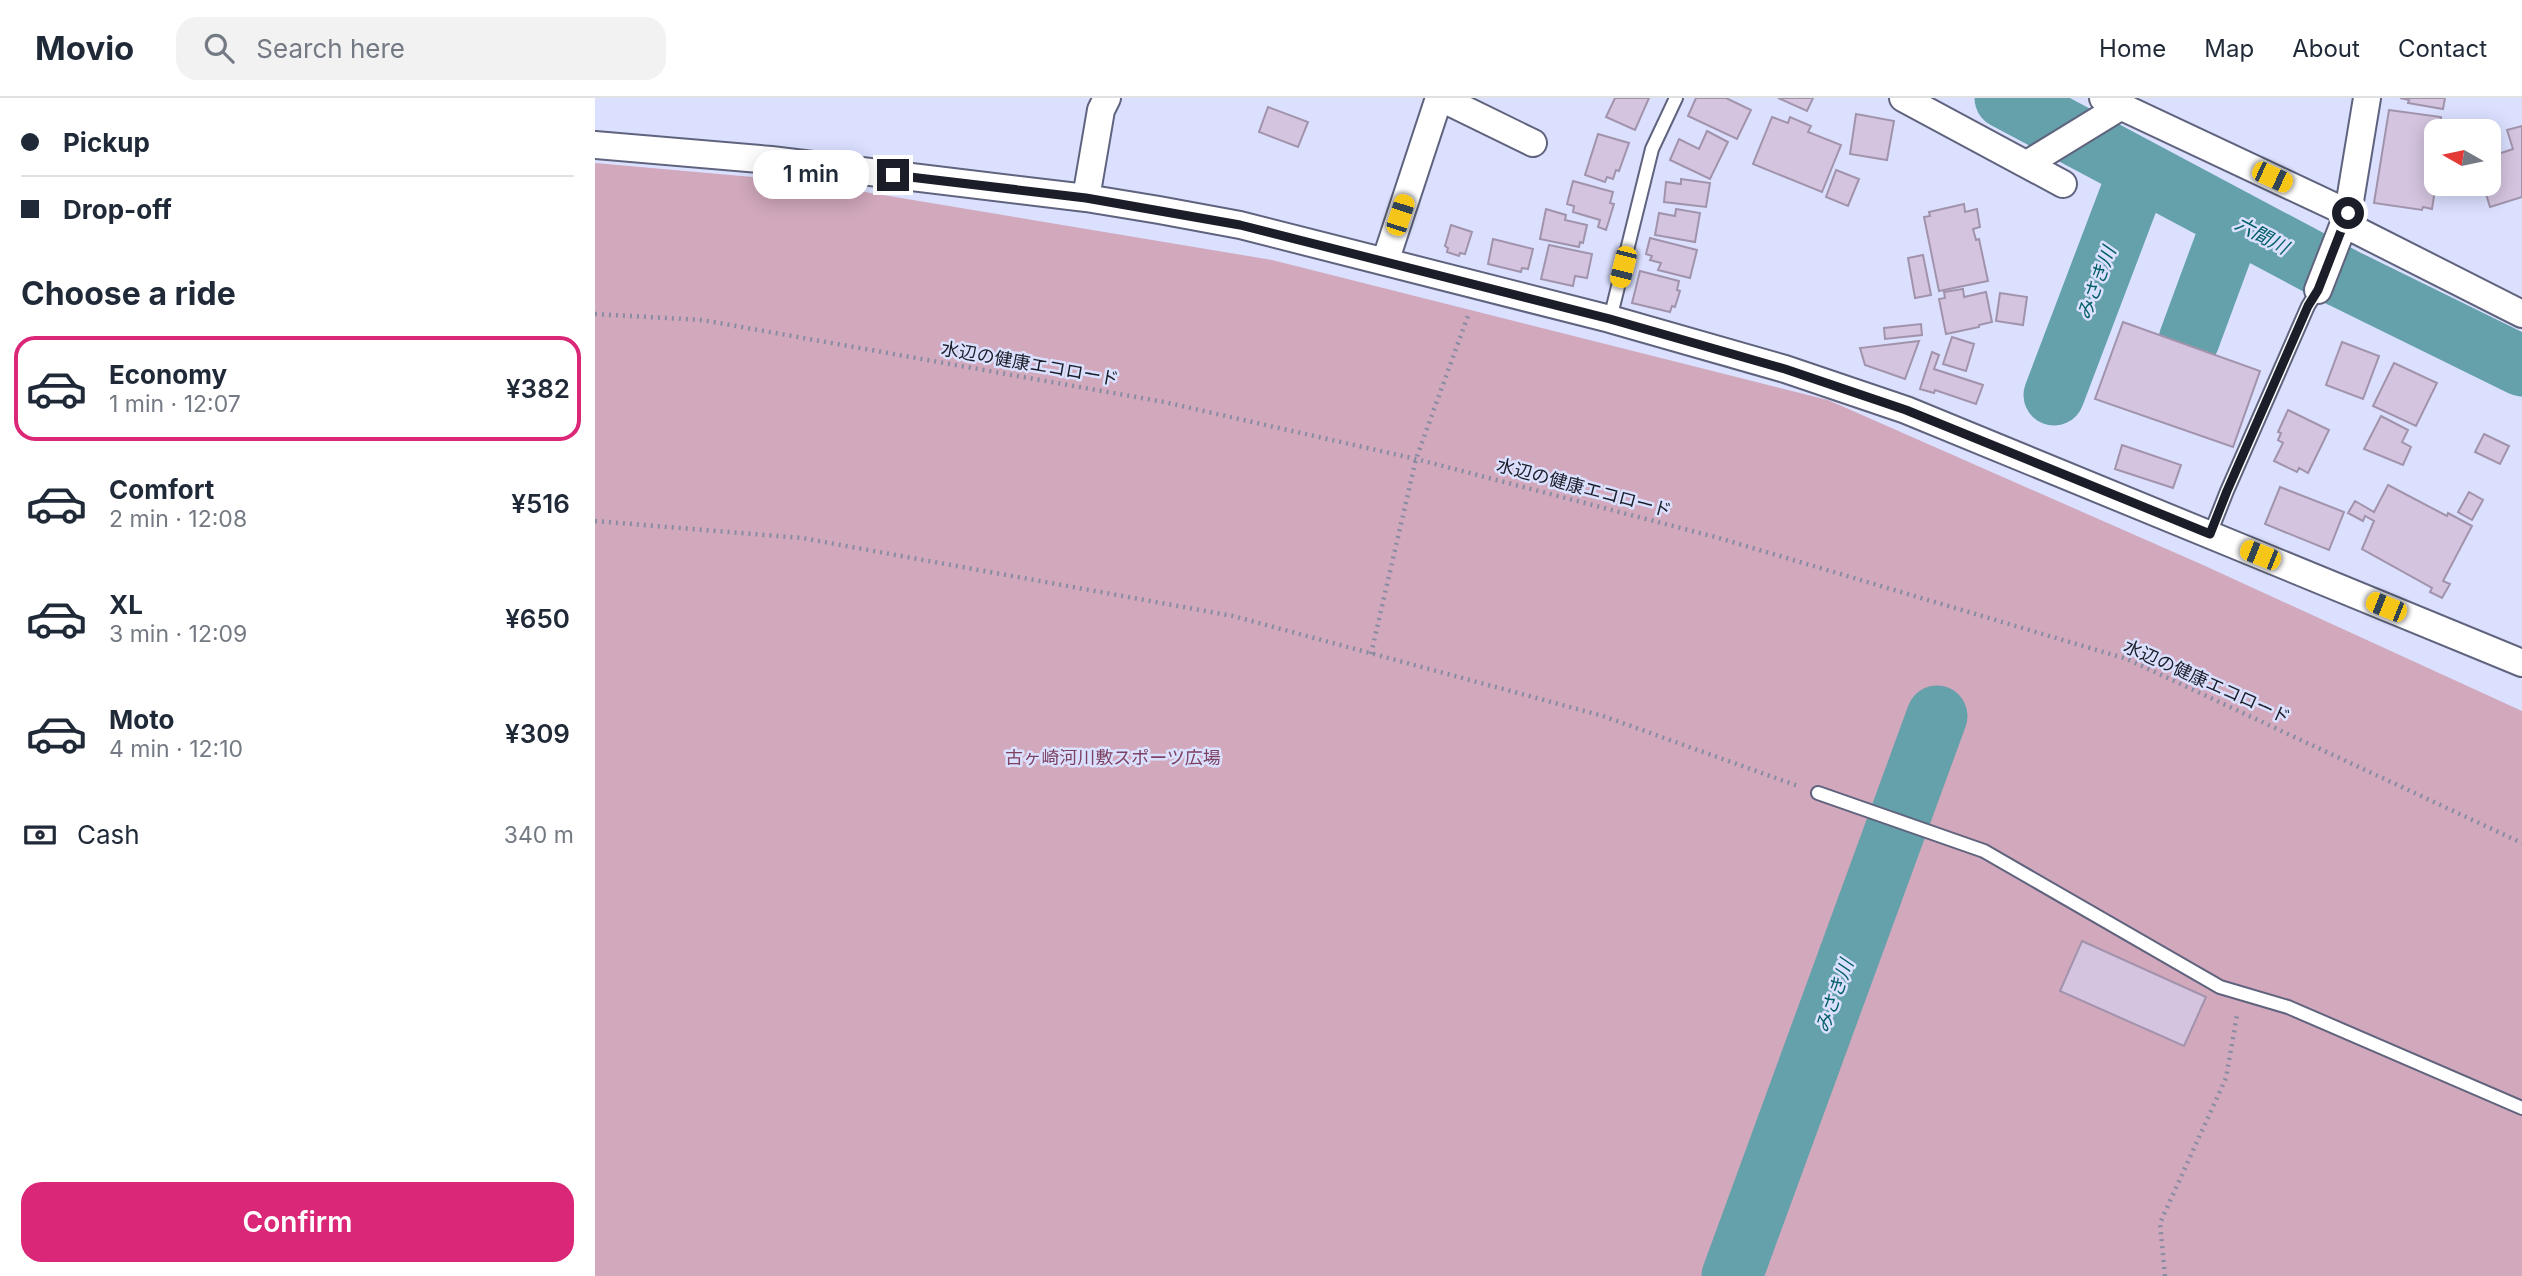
<!DOCTYPE html>
<meta charset="utf-8">
<style>
:root{--surface:#fff;--page:#f2f2f3;--text:#1f2937;--muted:#747a83;--line:#e0e1e3;--accent:#db2777}
body{margin:0;font-family:Inter,"Noto Sans JP",sans-serif;background:var(--page);color:var(--text);height:100vh;display:flex;flex-direction:column;font-size:26px;white-space:nowrap}
*{box-sizing:border-box;margin:0}
p{font-size:23px;color:var(--muted)}
.icon{flex:none;width:38px;height:38px;fill:none;stroke:currentColor;stroke-width:2;stroke-linecap:round;stroke-linejoin:round}
.map{position:relative;flex:1;overflow:hidden}
.details{display:flex;flex-direction:column;background:var(--surface);width:595px}
.details>*{flex:none}
.top-card{display:grid;align-content:center;height:154px;padding:0 21px;background:var(--surface)}
.needle{width:46px;rotate:279deg}
.fabs{position:absolute;left:1829px;top:21px;display:grid;gap:14px}
.fabs a{display:grid;place-items:center;width:77px;height:77px;border-radius:14px;background:var(--surface);box-shadow:0 4px 18px #0003;font-size:35px}
.end{position:absolute;width:32px;height:32px;margin:-16px;border:9px solid #1b1d28;background:#fff;box-shadow:0 0 0 4px #fff}
.from{border-radius:50%}
.bubble{position:absolute;height:49px;border-radius:21px;background:var(--surface);box-shadow:0 4px 18px #0003;font-size:23px;font-weight:600;line-height:49px;text-align:center}
.car{position:absolute;width:21px;height:42px;margin:-21px -10px;border-radius:9px;box-shadow:0 0 5px 2px #0007;background:linear-gradient(#f5c518 24%,#345 0 40%,#f5c518 0 76%,#345 0 86%,#f5c518 0)}
.top-card b{display:flex;align-items:center;gap:24px;height:66px;font-size:26px}
.top-card b+b{border-top:2px solid var(--line)}
.top-card i{width:18px;height:18px;background:var(--text)}
ul{padding:0;list-style:none}
li{display:flex;align-items:center;gap:21px;height:105px;margin:0 14px 10px;padding:0 7px;border:4px solid transparent;border-radius:21px}
li div{flex:1}
li b{display:block;font-size:26px}
li em{font-style:normal;font-weight:600}
li.active{border-color:var(--accent)}
li>.icon{width:63px;height:63px;stroke-width:1.5}
h2{padding:0 21px;font-size:32px;line-height:84px}
.pay{display:flex;align-items:center;gap:18px;height:77px;padding:0 21px;font-size:26px}
.pay p{margin-inline-start:auto}
.cta{display:flex;gap:14px;margin-top:auto;padding:14px 21px}
.cta a{flex:1;height:80px;border-radius:21px;background:var(--accent);color:#fff;font-size:28px;font-weight:600;line-height:80px;text-align:center}
header{display:flex;align-items:center;gap:42px;box-sizing:border-box;height:98px;padding:0 35px;background:var(--surface);border-bottom:2px solid var(--line)}
header strong{font-size:33px}
nav{display:flex;gap:38px;margin-inline-start:auto;font-size:24px}
.search{width:490px;height:63px;background:var(--page);display:flex;align-items:center;gap:18px;box-sizing:border-box;padding:0 24px;border-radius:21px;color:var(--muted);font-size:26px}
main{display:flex;flex:1;min-height:0}
.map>svg:first-child{display:block}
.green{fill:#d1a8bc}
.lines{fill:none;stroke-linecap:round;stroke-linejoin:round}
.river{stroke:#65a1aa;stroke-width:61}
.building{fill:#d4c4df;stroke:#a293ac;stroke-width:2}
.service-casing{stroke:#5f637d;stroke-width:16}
.minor-casing{stroke:#5f637d;stroke-width:30}
.path{stroke:#888ca2;stroke-width:4.5;stroke-dasharray:2 5;stroke-linecap:butt}
.service{stroke:#fff;stroke-width:12}
.minor{stroke:#fff;stroke-width:26}
.route{stroke:#1b1d28;stroke-width:9}
.labels{text-anchor:middle;stroke-width:5;stroke-linejoin:round;paint-order:stroke}
.street-label{font-size:18px;fill:#1b1d28;stroke:#dae0fe}
.park-label{font-size:18px;fill:#7d4162;stroke:#dae0fe}
.water-label{font-size:19px;font-style:italic;fill:#025e67;stroke:#dae0fe}
</style>
<header>
<strong>Movio</strong>
<div class="search"><svg class="icon" aria-label="search" viewBox="0 0 24 24"><circle cx="10" cy="10" r="6"/><path d="M15 15l6 6"/></svg>Search here</div>
<nav><a>Home</a><a>Map</a><a>About</a><a>Contact</a></nav>
</header>
<main>
<section class="details">
<div class="top-card">
<b><i class="from"></i>Pickup</b>
<b><i></i>Drop-off</b>
</div>
<h2>Choose a ride</h2>
<ul>
<li class="active"><svg class="icon" aria-label="car" viewBox="0 0 24 24"><path d="M5 17H2v-5l4-1 3-4h7l3 4 3 1v5h-3M9 17h6M6 11h13"/><circle cx="7" cy="17" r="2"/><circle cx="17" cy="17" r="2"/></svg><div><b>Economy</b><p>1 min · 12:07</p></div><em>¥382</em></li>
<li><svg class="icon" aria-label="car" viewBox="0 0 24 24"><path d="M5 17H2v-5l4-1 3-4h7l3 4 3 1v5h-3M9 17h6M6 11h13"/><circle cx="7" cy="17" r="2"/><circle cx="17" cy="17" r="2"/></svg><div><b>Comfort</b><p>2 min · 12:08</p></div><em>¥516</em></li>
<li><svg class="icon" aria-label="car" viewBox="0 0 24 24"><path d="M5 17H2v-5l4-1 3-4h7l3 4 3 1v5h-3M9 17h6M6 11h13"/><circle cx="7" cy="17" r="2"/><circle cx="17" cy="17" r="2"/></svg><div><b>XL</b><p>3 min · 12:09</p></div><em>¥650</em></li>
<li><svg class="icon" aria-label="car" viewBox="0 0 24 24"><path d="M5 17H2v-5l4-1 3-4h7l3 4 3 1v5h-3M9 17h6M6 11h13"/><circle cx="7" cy="17" r="2"/><circle cx="17" cy="17" r="2"/></svg><div><b>Moto</b><p>4 min · 12:10</p></div><em>¥309</em></li>
</ul>
<div class="pay"><svg class="icon" aria-label="cash" viewBox="0 0 24 24"><path d="M3 7h18v10H3z"/><circle cx="12" cy="12" r="2"/></svg>Cash<p>340 m</p></div>
<div class="cta"><a>Confirm</a></div>
</section>
<div class="map">
<svg width="1927" height="1178" viewBox="0 0 1927 1178">
<rect width="100%" height="100%" fill="#dae0fe"/>
<path class="green" d="M 0,65 L 204,83 L 677,162 L 1233,302 L 1608,467 L 1927,613 L 1927,1178 L 0,1178 Z"/>
<g class="lines">
<path class="river" d="M 1410,0 L 1748,180 L 1927,268
M 1594,242 L 1638,123
M 1459,297 L 1544,73
M 1137,1178 L 1342,618"/>
</g>
<path class="building" d="M 1020,0 L 1054,0 L 1040,32 L 1011,19 Z
M 1101,0 L 1131,0 L 1156,12 L 1142,41 L 1093,18 Z
M 1183,0 L 1218,0 L 1212,13 Z
M 1805,0 L 1850,0 L 1848,11 L 1813,5 L 1814,2 Z
M 673,9 L 713,24 L 703,49 L 664,34 Z
M 1794,12 L 1846,19 L 1844,33 L 1841,33 L 1841,85 L 1837,111 L 1828,109 L 1827,112 L 1779,105 Z
M 1261,16 L 1299,23 L 1292,62 L 1255,56 Z
M 1177,19 L 1193,25 L 1195,19 L 1216,28 L 1213,34 L 1246,47 L 1227,94 L 1158,66 Z
M 1927,28 L 1927,99 L 1895,109 L 1888,86 L 1894,86 L 1894,59 L 1918,51 L 1912,32 Z
M 1112,33 L 1133,44 L 1115,81 L 1075,62 L 1084,41 L 1104,51 Z
M 1003,36 L 1034,45 L 1024,73 L 1021,72 L 1018,81 L 1012,79 L 1010,84 L 990,77 Z
M 1241,72 L 1264,81 L 1253,108 L 1231,99 Z
M 1086,81 L 1115,85 L 1111,109 L 1069,104 L 1071,84 L 1086,86 Z
M 978,83 L 1018,94 L 1015,105 L 1019,106 L 1011,132 L 1003,129 L 1005,122 L 978,114 L 979,108 L 972,106 Z
M 1369,106 L 1370,114 L 1382,111 L 1385,129 L 1378,131 L 1381,142 L 1384,141 L 1393,183 L 1344,193 L 1329,119 L 1335,118 L 1334,114 Z
M 951,111 L 971,117 L 970,122 L 992,127 L 988,145 L 985,144 L 984,149 L 945,141 Z
M 1081,111 L 1105,115 L 1100,144 L 1060,137 L 1064,115 L 1080,118 Z
M 856,127 L 877,134 L 870,156 L 865,155 L 864,158 L 852,154 L 853,150 L 850,148 Z
M 1055,140 L 1102,152 L 1095,180 L 1063,172 L 1066,165 L 1055,162 L 1057,158 L 1051,156 Z
M 898,141 L 938,151 L 933,171 L 927,170 L 926,174 L 893,166 Z
M 954,147 L 997,156 L 992,180 L 980,178 L 978,188 L 946,181 Z
M 1328,157 L 1336,197 L 1320,200 L 1313,160 Z
M 1045,173 L 1084,183 L 1082,192 L 1085,193 L 1080,209 L 1077,208 L 1075,214 L 1037,205 Z
M 1368,191 L 1369,199 L 1391,194 L 1397,224 L 1384,227 L 1384,229 L 1351,236 L 1344,201 L 1350,200 L 1349,194 Z
M 1405,195 L 1432,199 L 1428,227 L 1401,223 Z
M 1528,224 L 1665,273 L 1638,349 L 1500,301 Z
M 1326,226 L 1327,237 L 1290,241 L 1289,230 Z
M 1357,239 L 1379,246 L 1371,273 L 1348,266 Z
M 1324,243 L 1310,281 L 1270,267 L 1265,250 Z
M 1747,244 L 1784,258 L 1768,301 L 1731,287 Z
M 1337,254 L 1344,257 L 1339,271 L 1388,287 L 1381,306 L 1340,292 L 1339,295 L 1325,291 Z
M 1799,265 L 1842,285 L 1821,328 L 1778,308 Z
M 1693,312 L 1734,332 L 1713,375 L 1704,370 L 1702,374 L 1679,363 L 1688,345 L 1683,342 L 1686,335 L 1683,334 Z
M 1786,318 L 1813,332 L 1807,344 L 1816,349 L 1808,367 L 1769,351 Z
M 1889,336 L 1914,348 L 1905,366 L 1880,354 Z
M 1527,347 L 1586,367 L 1578,390 L 1520,371 Z
M 1793,387 L 1852,418 L 1853,415 L 1877,428 L 1848,483 L 1855,486 L 1847,500 L 1835,494 L 1837,490 L 1767,451 L 1779,423 L 1770,418 L 1768,423 L 1753,415 L 1760,403 L 1779,414 Z
M 1685,389 L 1749,414 L 1734,452 L 1670,426 Z
M 1874,394 L 1888,402 L 1877,422 L 1863,414 Z
M 1487,843 L 1611,899 L 1589,948 L 1465,893 Z"/>
<g class="lines">
<defs>
<path id="service" d="M 1015,221 L 1057,51 L 1081,0
M 1615,436 L 1632,393 L 1713,208 L 1723,192
M 1223,695 L 1389,753 L 1625,889 L 1693,909 L 1927,1010"/>
<path id="minor" d="M 846,0 L 938,45
M 1308,0 L 1468,86
M 1508,0 L 1753,115
M 0,47 L 176,62 L 491,100 L 564,112 L 645,127 L 1015,221 L 1190,271 L 1311,312 L 1927,565
M 1432,66 L 1525,9
M 491,100 L 506,12 L 512,0
M 1749,126 L 1927,216
M 790,164 L 844,0
M 1723,192 L 1753,115 L 1772,0"/>
</defs>
<use href="#service" class="service-casing"/>
<use href="#minor" class="minor-casing"/>
<path class="path" d="M 0,216 L 107,222 L 569,304 L 821,361 L 1124,440 L 1532,561 L 1927,745
M 0,423 L 207,440 L 638,518 L 1008,618 L 1203,688
M 776,556 L 821,361 L 874,215
M 1570,1178 L 1565,1125 L 1631,980 L 1642,917"/>
<use href="#service" class="service"/>
<use href="#minor" class="minor"/>
</g>
<g class="lines">
<path class="route" d="M 298,77 L 491,100 L 645,127 L 1015,221 L 1190,271 L 1311,312 L 1615,436 L 1632,393 L 1713,208 L 1723,192 L 1753,115"/>
</g>
<g class="labels">
<g class="street-label">
<text transform="translate(435 266) rotate(10)" y="6">水辺の健康エコロード</text>
<text transform="translate(989 390) rotate(15)" y="6">水辺の健康エコロード</text>
<text transform="translate(1612 584) rotate(24)" y="6">水辺の健康エコロード</text>
</g>
<g class="park-label">
<text x="518" y="666">古ヶ崎河川敷スポーツ広場</text>
</g>
<g class="water-label">
<text transform="translate(1667 137) rotate(28)" y="7">六間川</text>
<text transform="translate(1501 185) rotate(-69)" y="7">みさき川</text>
<text transform="translate(1239 898) rotate(-70)" y="7">みさき川</text>
</g>
</g>
</svg>
<div class="fabs">
<a><svg class="needle" viewBox="-14 -14 28 28"><path d="M0-13l5 13h-10z" fill="#e53935"/><path d="M0 13l5-13h-10z" fill="#747a83"/></svg></a>
</div>
<i class="end from" style="left:1753px;top:115px"></i>
<i class="end" style="left:298px;top:77px"></i>
<div class="bubble" style="left:158px;top:52px;width:116px">1 min</div>
<i class="car" style="left:1677px;top:79px;rotate:115deg"></i>
<i class="car" style="left:805px;top:117px;rotate:18deg"></i>
<i class="car" style="left:1028px;top:169px;rotate:194deg"></i>
<i class="car" style="left:1665px;top:457px;rotate:292deg"></i>
<i class="car" style="left:1791px;top:509px;rotate:292deg"></i>
</div>
</main>
